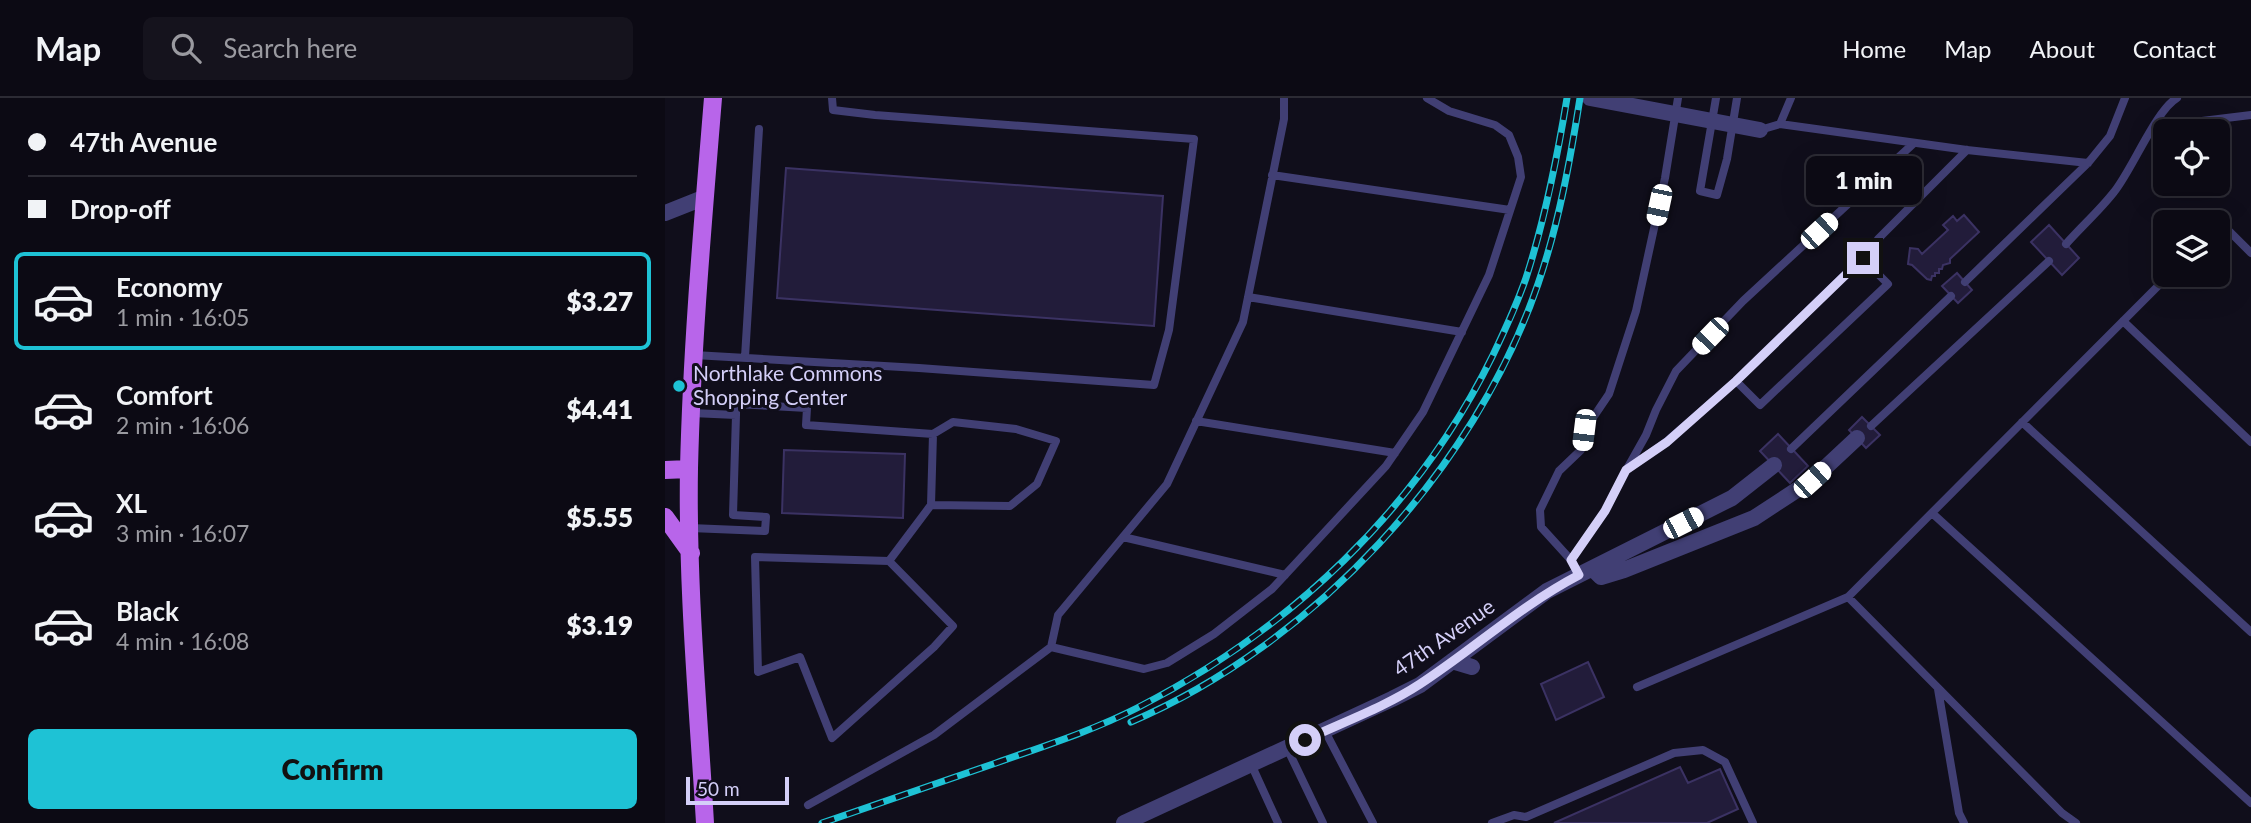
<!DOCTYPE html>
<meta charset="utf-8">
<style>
:root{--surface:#0c0a14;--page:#15131d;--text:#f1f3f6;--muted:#9a9aa0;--line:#2c2b34;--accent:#1ec2d5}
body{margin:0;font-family:Lato,sans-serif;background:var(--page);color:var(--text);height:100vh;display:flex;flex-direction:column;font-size:26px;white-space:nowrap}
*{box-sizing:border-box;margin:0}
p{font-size:23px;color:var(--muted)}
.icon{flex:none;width:38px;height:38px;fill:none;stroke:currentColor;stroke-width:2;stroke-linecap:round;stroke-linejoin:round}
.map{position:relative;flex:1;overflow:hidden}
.sheet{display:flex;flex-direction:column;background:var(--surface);width:665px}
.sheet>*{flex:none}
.top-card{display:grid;align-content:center;height:154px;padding:0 28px;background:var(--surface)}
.buttons{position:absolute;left:1488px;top:21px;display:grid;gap:14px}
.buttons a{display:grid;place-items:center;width:77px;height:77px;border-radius:10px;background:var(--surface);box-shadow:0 7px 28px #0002,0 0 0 2px var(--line);font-size:35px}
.scale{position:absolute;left:21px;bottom:18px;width:103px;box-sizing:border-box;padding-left:7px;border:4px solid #d4cff8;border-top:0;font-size:19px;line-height:24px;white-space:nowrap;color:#d4cff8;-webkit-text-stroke:5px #100e1b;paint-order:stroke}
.end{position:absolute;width:32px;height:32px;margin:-16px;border:9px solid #d4cff8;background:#111;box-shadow:0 0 0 4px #111}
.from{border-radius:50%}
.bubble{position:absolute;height:49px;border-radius:10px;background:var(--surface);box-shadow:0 7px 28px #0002,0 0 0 2px var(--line);font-size:23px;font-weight:800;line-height:49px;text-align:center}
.car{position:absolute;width:21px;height:42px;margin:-21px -10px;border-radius:9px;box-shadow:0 0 5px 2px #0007;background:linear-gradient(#fff 24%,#345 0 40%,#fff 0 76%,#345 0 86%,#fff 0)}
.top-card b{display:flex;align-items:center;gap:24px;height:66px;font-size:26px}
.top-card b+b{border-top:2px solid var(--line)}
.top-card i{width:18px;height:18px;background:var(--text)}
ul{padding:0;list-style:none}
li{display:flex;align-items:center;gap:21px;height:98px;margin:0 14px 10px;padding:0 14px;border:4px solid transparent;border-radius:10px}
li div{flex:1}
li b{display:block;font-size:26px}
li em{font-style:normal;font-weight:800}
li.on{border-color:var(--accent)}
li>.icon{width:63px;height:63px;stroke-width:1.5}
.cta{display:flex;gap:14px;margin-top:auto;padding:14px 28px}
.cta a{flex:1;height:80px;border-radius:10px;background:var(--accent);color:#111;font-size:28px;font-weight:800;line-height:80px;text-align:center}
header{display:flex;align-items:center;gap:42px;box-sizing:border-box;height:98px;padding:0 35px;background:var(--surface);border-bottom:2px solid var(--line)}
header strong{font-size:33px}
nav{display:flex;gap:38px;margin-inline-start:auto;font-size:24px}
.search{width:490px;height:63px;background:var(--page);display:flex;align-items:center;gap:18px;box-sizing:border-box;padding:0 24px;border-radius:10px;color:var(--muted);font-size:26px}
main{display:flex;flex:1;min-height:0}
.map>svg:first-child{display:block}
.building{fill:#221c3a;stroke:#3b3263;stroke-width:2}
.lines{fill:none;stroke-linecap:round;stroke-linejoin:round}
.lane{stroke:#413f74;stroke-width:8}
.street{stroke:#413f74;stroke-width:16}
.primary{stroke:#b865ea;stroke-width:18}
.rail-casing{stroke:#1ec2d5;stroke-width:7}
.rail{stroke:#100e1b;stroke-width:4.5;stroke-dasharray:13;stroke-linecap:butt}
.route{stroke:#d4cff8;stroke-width:9}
.poi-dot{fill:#1ec2d5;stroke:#100e1b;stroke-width:2.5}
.labels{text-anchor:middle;stroke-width:6;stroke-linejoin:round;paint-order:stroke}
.poi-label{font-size:21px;fill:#d4cff8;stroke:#100e1b;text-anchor:start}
.street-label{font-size:21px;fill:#d4cff8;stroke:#100e1b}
</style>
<header>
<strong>Map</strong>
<div class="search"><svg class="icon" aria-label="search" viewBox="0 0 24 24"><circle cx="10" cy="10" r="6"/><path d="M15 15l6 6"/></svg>Search here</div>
<nav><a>Home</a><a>Map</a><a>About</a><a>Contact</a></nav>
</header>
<main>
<section class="sheet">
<div class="top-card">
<b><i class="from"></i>47th Avenue</b>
<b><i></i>Drop-off</b>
</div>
<ul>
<li class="on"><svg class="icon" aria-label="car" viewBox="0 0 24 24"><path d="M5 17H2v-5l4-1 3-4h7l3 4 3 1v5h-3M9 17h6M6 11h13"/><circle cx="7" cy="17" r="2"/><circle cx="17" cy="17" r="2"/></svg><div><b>Economy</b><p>1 min · 16:05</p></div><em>$3.27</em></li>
<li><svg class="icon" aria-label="car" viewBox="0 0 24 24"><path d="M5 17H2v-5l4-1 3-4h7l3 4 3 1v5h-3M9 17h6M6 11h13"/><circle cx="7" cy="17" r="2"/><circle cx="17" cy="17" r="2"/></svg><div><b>Comfort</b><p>2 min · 16:06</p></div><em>$4.41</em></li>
<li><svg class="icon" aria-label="car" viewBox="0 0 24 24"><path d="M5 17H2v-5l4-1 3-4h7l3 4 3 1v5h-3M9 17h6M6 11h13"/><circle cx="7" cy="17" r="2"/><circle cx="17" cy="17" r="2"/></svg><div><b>XL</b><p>3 min · 16:07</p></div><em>$5.55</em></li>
<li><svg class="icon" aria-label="car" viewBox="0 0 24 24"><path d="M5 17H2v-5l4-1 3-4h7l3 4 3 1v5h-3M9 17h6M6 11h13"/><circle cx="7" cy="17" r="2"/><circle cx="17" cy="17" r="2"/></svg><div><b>Black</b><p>4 min · 16:08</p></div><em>$3.19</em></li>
</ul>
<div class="cta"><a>Confirm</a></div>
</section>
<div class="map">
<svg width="1586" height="725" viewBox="0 0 1586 725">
<rect width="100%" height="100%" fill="#100e1b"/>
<path class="building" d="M 121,70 L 498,98 L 489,228 L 112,200 Z
M 1299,117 L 1314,134 L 1285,161 L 1285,165 L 1278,167 L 1277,171 L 1274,171 L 1274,175 L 1270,175 L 1270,178 L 1267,178 L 1266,182 L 1262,181 L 1247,167 L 1243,166 L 1245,150 L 1253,151 L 1257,156 L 1283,132 L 1278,127 L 1288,118 L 1292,123 Z
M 1384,127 L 1414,160 L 1397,177 L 1366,144 Z
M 1292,175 L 1307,192 L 1293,205 L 1277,188 Z
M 1197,319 L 1215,337 L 1201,350 L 1184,332 Z
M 1113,336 L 1143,368 L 1125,385 L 1095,353 Z
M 119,352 L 240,356 L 238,420 L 117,415 Z
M 923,564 L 939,599 L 891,622 L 876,586 Z
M 1015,669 L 1023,685 L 1055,671 L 1073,711 L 1042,725 L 889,725 Z"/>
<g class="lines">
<path class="lane" d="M 619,0 L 619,21 L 578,224 L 502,386 L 393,517 L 386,549 L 479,571 L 502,565 L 549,536 L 607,491 L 721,368 L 758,314 L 824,177 L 856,79 L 853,59 L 844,37 L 830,27 L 784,13 L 762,0
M 1013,0 L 1000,80 L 971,213 L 944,296 L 919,333 L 916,352 L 894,373 L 875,412 L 876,429 L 906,462 L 940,413 L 961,372 L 1001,344 L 1071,283 L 1197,160 L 1223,186 L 1095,307 L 1071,283
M 1051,0 L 1035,93 L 1052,97 L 1062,61 L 1072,0
M 1115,26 L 1302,52 L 1423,65
M 1488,29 L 1586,17
M 1095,32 L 1115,26 L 1126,0
M 607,77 L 845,112
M 1552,128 L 1556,125 L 1586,155
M 1213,141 L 1302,52
M 1401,146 C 1417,128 1435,112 1449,94 C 1467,72 1491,12 1512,0
M 1300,184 L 1423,65 L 1445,38 L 1460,0
M 583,199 L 797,234
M 1458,223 L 1586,344
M 29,257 L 254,270 L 489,287 L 504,232 L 529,41 L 210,17 L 168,12 L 167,0
M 80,259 L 94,31
M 71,317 L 71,306 L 142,310 L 141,327 L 268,336 L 288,324 L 351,331 L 391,343 L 372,386 L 345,408 L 266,407 L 268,336
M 531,323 L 730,355
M 1357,324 L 1586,534
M 1206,328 L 1384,163
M 1126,351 L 1286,198
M 963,369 L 981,337 L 991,312 L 1011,273 L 1078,203 L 1249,45
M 1267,415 L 1586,705
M 25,430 L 100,433 L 101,419 L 68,417 L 71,317 L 27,315
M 458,439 L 620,477
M 224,463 L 288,528 L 269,549 L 167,640 L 135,559 L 93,574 L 90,459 L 224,463 L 266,407
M 1183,499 L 1397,715 L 1411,725
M 972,589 L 1183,499 L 1504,177
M 1273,591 L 1294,715 L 1299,725
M 660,633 L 708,725
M 622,650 L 658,725
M 586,666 L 613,725
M 143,707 L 269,637 L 386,549
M 827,725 L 849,717 L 861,719 L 1009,655 L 1038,652 L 1060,664 L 1088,725"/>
<path class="street" d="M 925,0 L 1095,32
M 0,115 L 38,100
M 928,471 L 936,479 L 959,472 L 1089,420 L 1147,382 L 1192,340
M 787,563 L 807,569
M 459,725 L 727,601 L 755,587 L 882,493 L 1067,400 L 1109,367"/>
<path class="primary" d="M 0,372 L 24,371
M 0,419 L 26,455
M 40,725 C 33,607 22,488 24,370 C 27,246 38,123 48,0"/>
<defs>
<path id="rail" d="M 466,624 C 648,546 809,373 873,186 C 894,125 905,63 915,0
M 157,725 C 215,705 273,685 331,665 C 379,648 427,633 472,610 C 625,532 752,412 828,257 C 840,232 852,206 861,180 C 880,121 892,61 902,0"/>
</defs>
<use href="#rail" class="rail-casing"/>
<use href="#rail" class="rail"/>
</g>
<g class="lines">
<path class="route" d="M 640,642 C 678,624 720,609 755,586 C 810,550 855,508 914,477 L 906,462 L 940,413 L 961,372 L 1002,344 L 1071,283 L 1198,160"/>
</g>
<circle class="poi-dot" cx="14" cy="288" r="7"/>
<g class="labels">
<g class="poi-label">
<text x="28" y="283">Northlake Commons<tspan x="28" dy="24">Shopping Center</tspan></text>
</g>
<g class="street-label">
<text transform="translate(779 540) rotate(-35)" y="7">47th Avenue</text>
</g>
</g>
</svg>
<div class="buttons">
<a><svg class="icon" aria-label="locate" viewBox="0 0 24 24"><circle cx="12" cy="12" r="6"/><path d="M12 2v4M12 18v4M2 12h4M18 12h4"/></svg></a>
<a><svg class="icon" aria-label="layers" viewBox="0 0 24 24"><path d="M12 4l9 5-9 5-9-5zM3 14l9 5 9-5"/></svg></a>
</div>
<div class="scale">50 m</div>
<i class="end from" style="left:640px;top:642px"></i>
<i class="end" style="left:1198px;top:160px"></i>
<div class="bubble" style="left:1141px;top:58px;width:116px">1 min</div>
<i class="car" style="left:994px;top:107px;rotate:192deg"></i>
<i class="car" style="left:1154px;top:133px;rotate:47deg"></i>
<i class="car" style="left:1045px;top:238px;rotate:224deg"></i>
<i class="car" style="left:919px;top:332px;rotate:187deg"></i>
<i class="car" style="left:1147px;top:382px;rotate:48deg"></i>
<i class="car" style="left:1018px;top:425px;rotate:63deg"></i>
</div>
</main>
